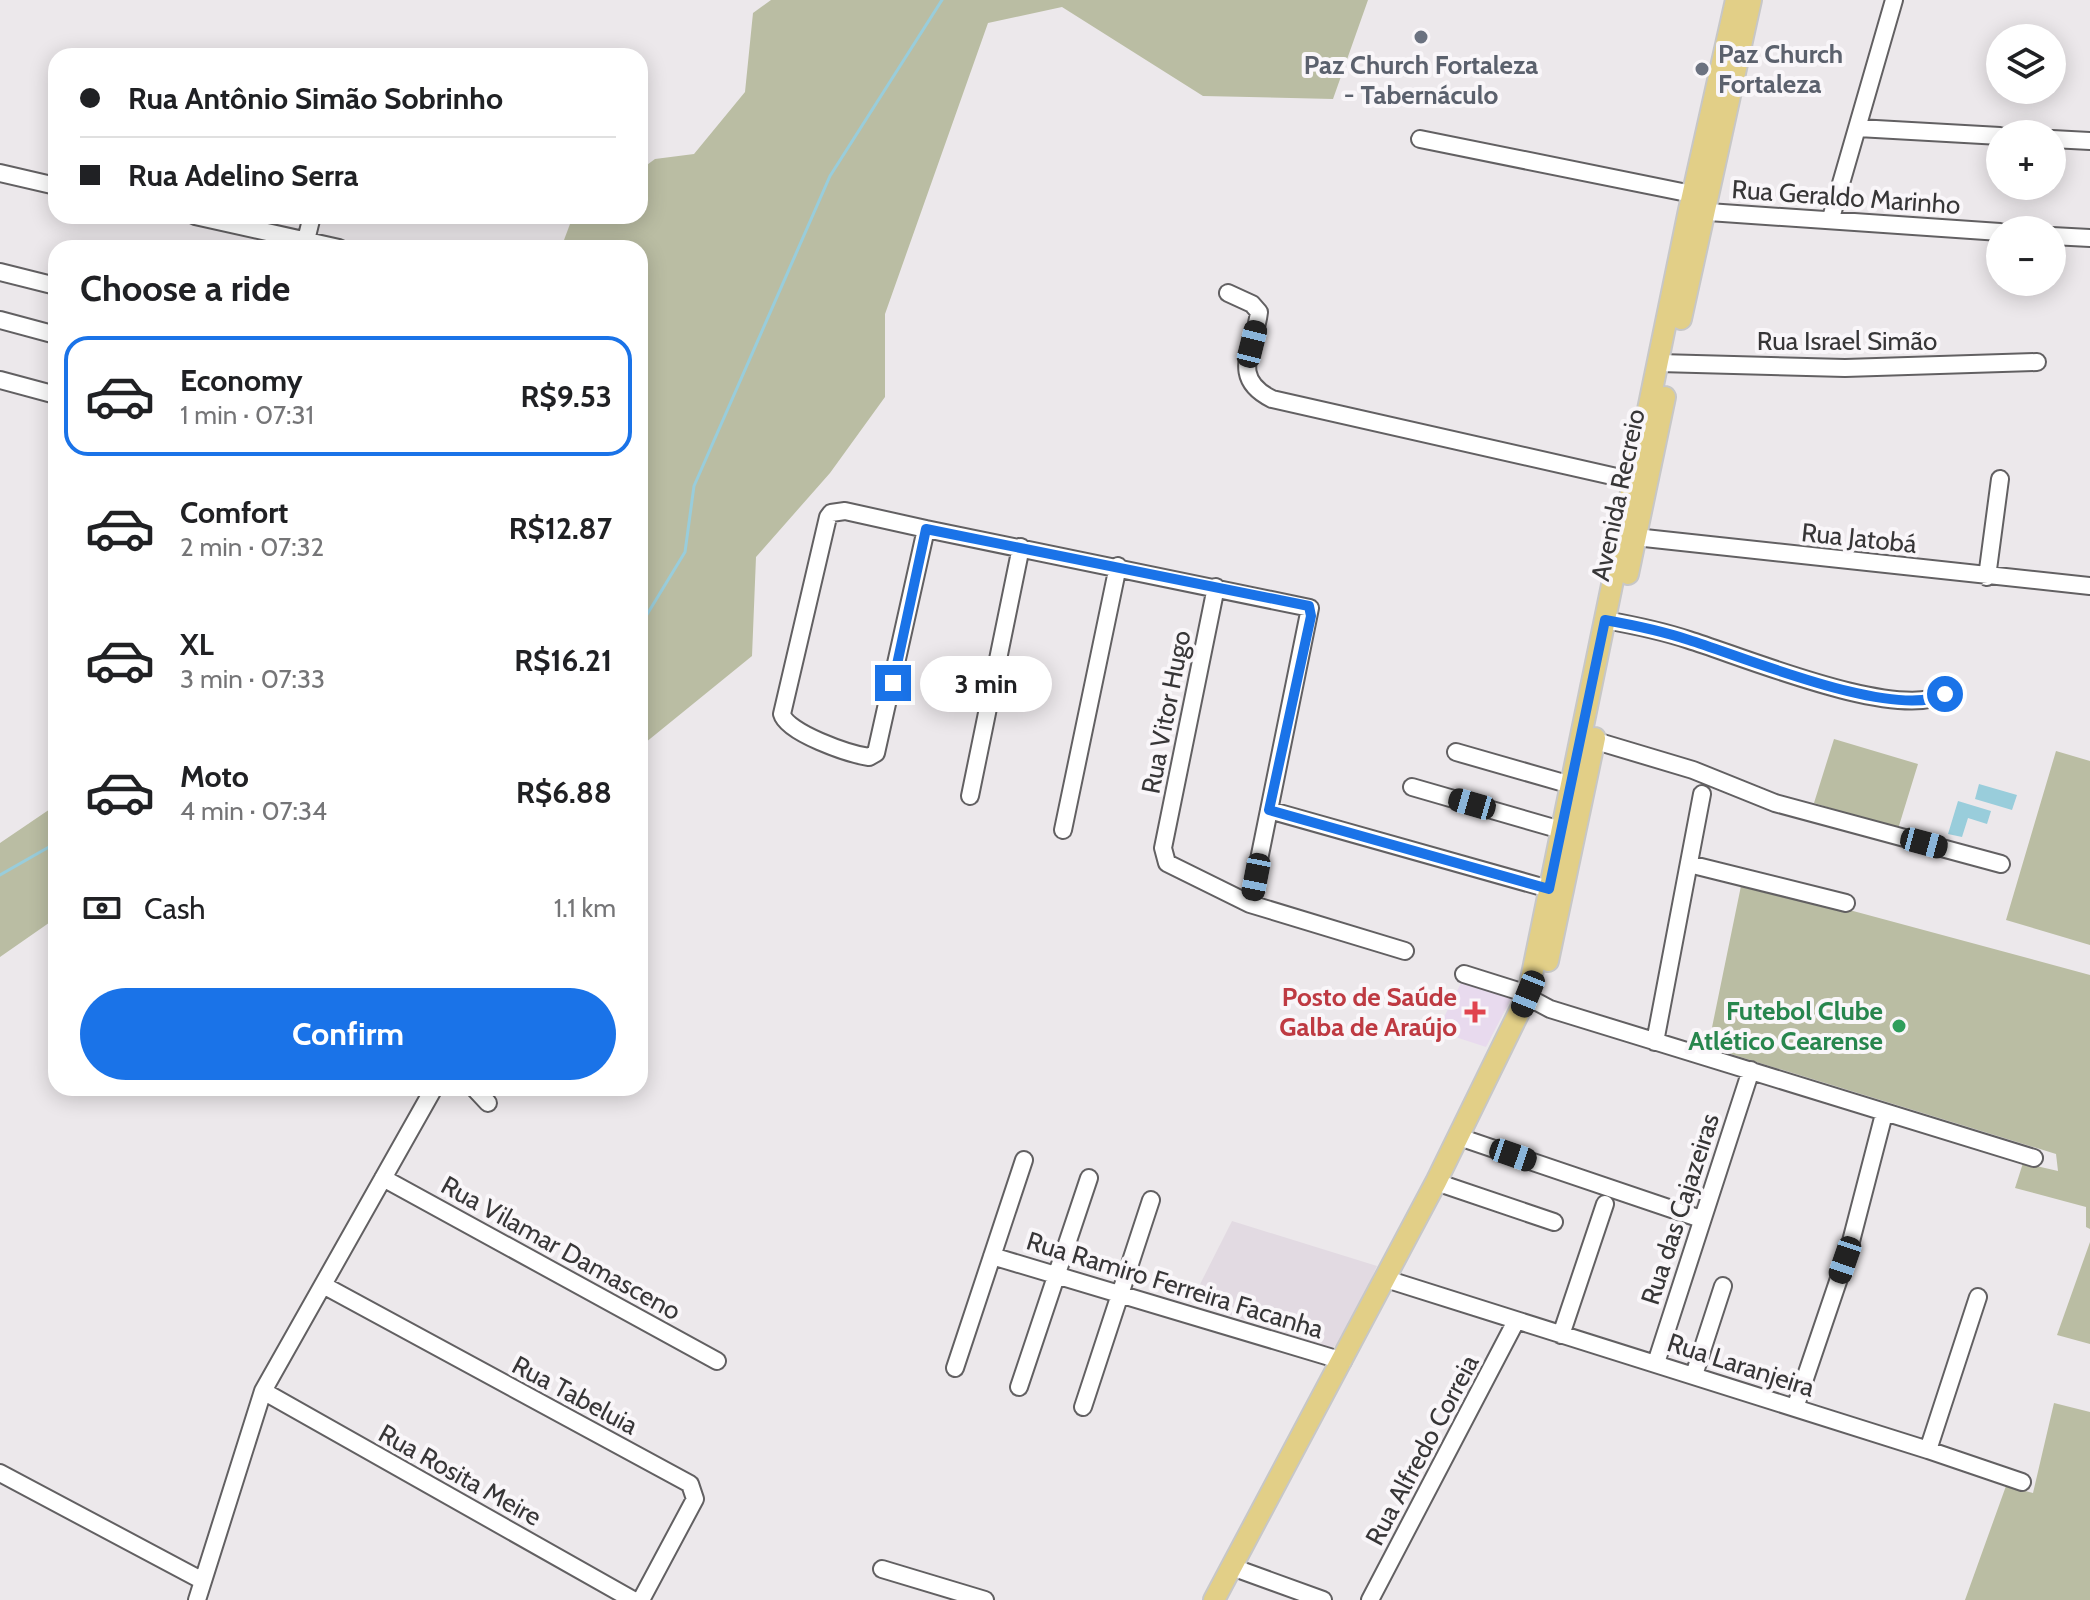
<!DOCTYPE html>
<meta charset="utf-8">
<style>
:root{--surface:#fff;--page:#f2f2f2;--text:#202124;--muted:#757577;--line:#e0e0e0;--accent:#1a73e8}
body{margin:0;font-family:Cabin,sans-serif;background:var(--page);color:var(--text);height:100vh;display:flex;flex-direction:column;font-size:30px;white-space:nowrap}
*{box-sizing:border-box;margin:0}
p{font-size:26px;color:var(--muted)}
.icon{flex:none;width:44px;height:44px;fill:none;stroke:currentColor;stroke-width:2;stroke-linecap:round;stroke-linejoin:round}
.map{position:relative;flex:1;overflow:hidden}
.drawer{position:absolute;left:48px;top:240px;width:600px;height:856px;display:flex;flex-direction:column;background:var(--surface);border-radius:24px;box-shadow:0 4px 20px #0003}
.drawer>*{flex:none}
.hud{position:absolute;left:48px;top:48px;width:600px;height:176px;border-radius:24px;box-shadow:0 4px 20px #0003;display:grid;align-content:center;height:176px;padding:0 32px;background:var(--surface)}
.controls{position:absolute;left:1986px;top:24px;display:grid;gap:16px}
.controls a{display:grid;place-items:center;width:80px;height:80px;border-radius:50%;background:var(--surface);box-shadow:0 4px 20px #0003;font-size:40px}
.end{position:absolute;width:36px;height:36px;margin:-18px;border:10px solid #1a73e8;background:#fff;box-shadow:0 0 0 4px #fff}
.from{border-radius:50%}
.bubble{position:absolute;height:56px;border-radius:28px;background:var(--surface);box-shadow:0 4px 20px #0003;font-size:26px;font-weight:700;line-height:56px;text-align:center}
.car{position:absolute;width:24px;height:48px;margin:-24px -12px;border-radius:10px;box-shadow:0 0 6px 2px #0007;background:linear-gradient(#222 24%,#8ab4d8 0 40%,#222 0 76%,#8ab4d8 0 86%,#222 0)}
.hud b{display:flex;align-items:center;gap:28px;height:76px;font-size:30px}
.hud b+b{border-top:2px solid var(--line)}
.hud i{width:20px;height:20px;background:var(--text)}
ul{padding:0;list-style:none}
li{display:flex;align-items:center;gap:24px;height:120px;margin:0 16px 12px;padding:0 16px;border:4px solid transparent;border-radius:24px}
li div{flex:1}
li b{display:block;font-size:30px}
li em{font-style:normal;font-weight:700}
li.on{border-color:var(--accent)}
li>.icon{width:72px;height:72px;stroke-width:1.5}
h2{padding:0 32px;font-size:36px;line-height:96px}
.pay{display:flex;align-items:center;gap:20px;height:88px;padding:0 32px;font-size:30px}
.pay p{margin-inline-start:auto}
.button{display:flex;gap:16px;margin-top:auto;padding:16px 32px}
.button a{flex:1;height:92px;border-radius:48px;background:var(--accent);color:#fff;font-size:32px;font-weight:700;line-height:92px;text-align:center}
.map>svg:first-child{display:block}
.built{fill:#e2dae2}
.medical{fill:#e8daee}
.green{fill:#babda3}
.water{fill:#99cddb}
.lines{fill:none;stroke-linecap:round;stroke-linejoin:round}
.stream{stroke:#99cddb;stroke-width:3}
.minor-casing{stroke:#626062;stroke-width:20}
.major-casing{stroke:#c7c7c7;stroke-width:24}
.minor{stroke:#fff;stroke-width:16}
.major{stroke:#e2cf87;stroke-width:20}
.route{stroke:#1a73e8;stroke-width:10}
.worship-dot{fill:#6b7280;stroke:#f9f6f9;stroke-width:3}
.health-dot{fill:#e0444e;stroke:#f9f6f9;stroke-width:3}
.leisure-dot{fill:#2e9e5b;stroke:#f9f6f9;stroke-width:3}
.labels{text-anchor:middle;stroke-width:8;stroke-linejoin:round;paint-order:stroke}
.worship-label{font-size:26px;font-weight:bold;fill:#5b616d;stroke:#f9f6f9;text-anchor:start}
.street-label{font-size:26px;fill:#373637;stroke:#f9f6f9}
.health-label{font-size:26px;font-weight:bold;fill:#be3a42;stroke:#f9f6f9;text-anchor:end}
.leisure-label{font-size:26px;font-weight:bold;fill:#27864d;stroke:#f9f6f9;text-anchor:end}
</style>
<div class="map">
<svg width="2090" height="1600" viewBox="0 0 2090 1600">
<rect width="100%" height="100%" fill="#ece8eb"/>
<path class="built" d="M 1232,1221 L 1377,1266 L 1343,1342 L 1331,1348 L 1191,1302 Z"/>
<path class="medical" d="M 1463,979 L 1514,993 L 1486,1047 L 1437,1031 Z"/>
<path class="green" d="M 771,0 L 1368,0 L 1333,99 L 1203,96 L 1062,7 L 988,23 L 885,314 L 885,397 L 830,473 L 756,557 L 752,656 L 640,747 L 640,248 L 561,248 L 573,216 L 640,216 L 640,170 L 655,159 L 694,154 L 745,92 L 753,13 Z
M 1834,739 L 1918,764 L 1898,829 L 1814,803 Z
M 2056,751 L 2090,761 L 2090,945 L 2006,920 Z
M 56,805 L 56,918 L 0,957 L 0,843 Z
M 1742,881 L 2090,975 L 2090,1229 L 2086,1227 L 2086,1207 L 2015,1188 L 2023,1163 L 2058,1171 L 2056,1154 L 1708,1047 Z
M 2090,1242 L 2090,1344 L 2057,1335 Z
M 2054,1403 L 2090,1412 L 2090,1600 L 1965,1600 L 2006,1486 L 2033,1493 Z"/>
<path class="water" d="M 1979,784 L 2017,795 L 2012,810 L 1975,799 Z
M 1958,801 L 1991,811 L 1987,824 L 1968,818 L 1962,837 L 1948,834 Z"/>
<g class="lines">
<path class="stream" d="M 640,626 L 685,552 L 694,486 L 830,176 L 942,0
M 0,875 L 56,843"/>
<defs>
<path id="minor" d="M 1858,128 L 2000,136
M 1420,139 L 1692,194
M 2052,139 L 2090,141
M 0,173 L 56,186
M 1694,211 L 2000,232
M 195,216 L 339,248
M 1831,218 L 1894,0
M 2052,236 L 2090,238
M 304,248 L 312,216
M 0,272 L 56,286
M 1228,293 L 1252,304 L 1259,312 C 1255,348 1228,377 1272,399 L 1643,483
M 0,320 L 56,335
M 1659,363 L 1845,368 L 2037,362
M 0,380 L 56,395
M 926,529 L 845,511 L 831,513 L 828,517 L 782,714 C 787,733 849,754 869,757 L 876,753 L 926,529 L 1310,608 L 1250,904
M 1626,536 L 2090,586
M 1987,577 L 2000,479
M 1216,587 L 1163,848 L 1167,863 L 1250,904 L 1405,951
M 1605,620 C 1633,625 1662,631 1689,640 C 1744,657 1896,721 1945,694
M 1586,738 L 1693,770 L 1775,803 L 2001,864
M 1456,752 L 1571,785
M 1412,787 L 1561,830
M 970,796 L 1021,547
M 1269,810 L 1549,889
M 1063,830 L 1118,566
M 1689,864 L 1846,903
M 1464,974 L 1528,994
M 1535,1001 L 1550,1009 L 2034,1158
M 1655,1042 L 1702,794
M 474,1088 L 488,1103
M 1459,1137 L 1701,1219
M 383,1178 L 717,1361
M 1436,1182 L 1554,1222
M 992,1256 L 1343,1361
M 1386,1279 L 1928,1450 L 1978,1297
M 323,1285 L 690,1484 L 695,1499 L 641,1600
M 1561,1335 L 1605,1204
M 1656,1363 L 1751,1070
M 955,1368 L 1024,1160
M 1694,1375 L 1723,1286
M 1019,1387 L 1089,1178
M 263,1391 L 633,1600
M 1083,1407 L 1151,1200
M 1795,1408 L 1849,1249 L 1884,1114
M 1928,1450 L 2022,1482
M 0,1473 L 203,1581
M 1232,1567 L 1323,1600
M 882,1569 L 985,1600
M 197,1600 L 263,1391 L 434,1088
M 1370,1600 L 1516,1321"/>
<path id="major" d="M 1681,319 L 1751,0
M 1628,574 L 1665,397
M 1548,961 L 1595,738
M 1214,1600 L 1436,1182 L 1528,994 L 1689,210 L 1736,0"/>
</defs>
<use href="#minor" class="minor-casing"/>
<use href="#major" class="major-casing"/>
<use href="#minor" class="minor"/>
<use href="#major" class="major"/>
</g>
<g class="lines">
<path class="route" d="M 893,683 L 926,529 L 1309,606 L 1311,616 L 1269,810 L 1549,889 L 1605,620 C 1633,625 1662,631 1689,640 C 1744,657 1896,721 1945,694"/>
</g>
<g class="worship-dot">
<circle cx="1421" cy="37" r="8"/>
<circle cx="1702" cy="69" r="8"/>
</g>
<path class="health-dot" d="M1471 1000h8v8h8v8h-8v8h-8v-8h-8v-8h8z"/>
<circle class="leisure-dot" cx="1899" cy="1026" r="8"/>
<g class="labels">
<g class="worship-label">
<text x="1718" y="63">Paz Church<tspan x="1718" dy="30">Fortaleza</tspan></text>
<text x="1421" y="74" text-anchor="middle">Paz Church Fortaleza<tspan x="1421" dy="30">- Tabernáculo</tspan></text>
</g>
<g class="street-label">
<text transform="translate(1846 197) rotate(4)" y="9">Rua Geraldo Marinho</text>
<text x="1847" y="350">Rua Israel Simão</text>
<text transform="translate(1618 495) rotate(-78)" y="9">Avenida Recreio</text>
<text transform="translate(1859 538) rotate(6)" y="9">Rua Jatobá</text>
<text transform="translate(1166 712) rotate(-79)" y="9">Rua Vitor Hugo</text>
<text transform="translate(1680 1209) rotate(-72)" y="9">Rua das Cajazeiras</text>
<text transform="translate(561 1248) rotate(29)" y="9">Rua Vilamar Damasceno</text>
<text transform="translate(1175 1285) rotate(17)" y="9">Rua Ramiro Ferreira Facanha</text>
<text transform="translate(1741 1365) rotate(18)" y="9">Rua Laranjeira</text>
<text transform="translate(575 1395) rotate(28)" y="9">Rua Tabeluia</text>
<text transform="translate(1422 1450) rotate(-62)" y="9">Rua Alfredo Correia</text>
<text transform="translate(460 1475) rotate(29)" y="9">Rua Rosita Meire</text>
</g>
<g class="health-label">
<text x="1457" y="1006">Posto de Saúde<tspan x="1457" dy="30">Galba de Araújo</tspan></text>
</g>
<g class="leisure-label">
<text x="1883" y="1020">Futebol Clube<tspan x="1883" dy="30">Atlético Cearense</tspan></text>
</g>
</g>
</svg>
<div class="controls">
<a><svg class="icon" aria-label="layers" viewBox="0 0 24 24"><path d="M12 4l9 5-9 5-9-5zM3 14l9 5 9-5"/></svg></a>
<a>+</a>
<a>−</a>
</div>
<i class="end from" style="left:1945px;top:694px"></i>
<i class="end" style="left:893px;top:683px"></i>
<div class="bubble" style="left:920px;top:656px;width:132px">3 min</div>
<i class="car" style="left:1252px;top:344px;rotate:14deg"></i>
<i class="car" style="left:1472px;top:804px;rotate:286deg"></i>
<i class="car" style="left:1924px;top:843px;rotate:105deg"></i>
<i class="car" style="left:1256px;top:877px;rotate:191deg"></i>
<i class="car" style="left:1528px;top:994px;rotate:202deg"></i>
<i class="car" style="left:1513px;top:1155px;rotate:109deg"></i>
<i class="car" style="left:1845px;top:1260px;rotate:199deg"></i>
<div class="hud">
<b><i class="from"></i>Rua Antônio Simão Sobrinho</b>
<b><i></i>Rua Adelino Serra</b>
</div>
<section class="drawer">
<h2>Choose a ride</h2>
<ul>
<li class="on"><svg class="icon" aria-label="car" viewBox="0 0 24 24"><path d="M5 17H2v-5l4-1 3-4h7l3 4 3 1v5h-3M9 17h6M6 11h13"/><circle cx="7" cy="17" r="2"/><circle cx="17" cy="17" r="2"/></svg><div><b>Economy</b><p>1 min · 07:31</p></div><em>R$9.53</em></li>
<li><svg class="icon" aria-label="car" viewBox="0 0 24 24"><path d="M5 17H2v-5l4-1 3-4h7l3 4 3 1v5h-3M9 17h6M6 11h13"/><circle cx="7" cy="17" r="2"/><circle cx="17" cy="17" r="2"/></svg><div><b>Comfort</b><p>2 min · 07:32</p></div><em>R$12.87</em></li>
<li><svg class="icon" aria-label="car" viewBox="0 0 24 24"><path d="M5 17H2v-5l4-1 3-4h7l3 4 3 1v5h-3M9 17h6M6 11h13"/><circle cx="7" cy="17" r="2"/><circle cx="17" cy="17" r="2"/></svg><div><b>XL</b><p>3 min · 07:33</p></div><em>R$16.21</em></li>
<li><svg class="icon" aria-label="car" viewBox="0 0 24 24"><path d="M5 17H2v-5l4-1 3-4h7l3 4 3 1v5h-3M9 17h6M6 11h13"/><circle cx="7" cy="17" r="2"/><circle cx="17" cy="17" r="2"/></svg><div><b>Moto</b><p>4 min · 07:34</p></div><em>R$6.88</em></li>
</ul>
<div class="pay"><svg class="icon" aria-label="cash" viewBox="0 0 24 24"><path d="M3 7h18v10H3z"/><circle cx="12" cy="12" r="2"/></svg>Cash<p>1.1 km</p></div>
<div class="button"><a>Confirm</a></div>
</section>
</div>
